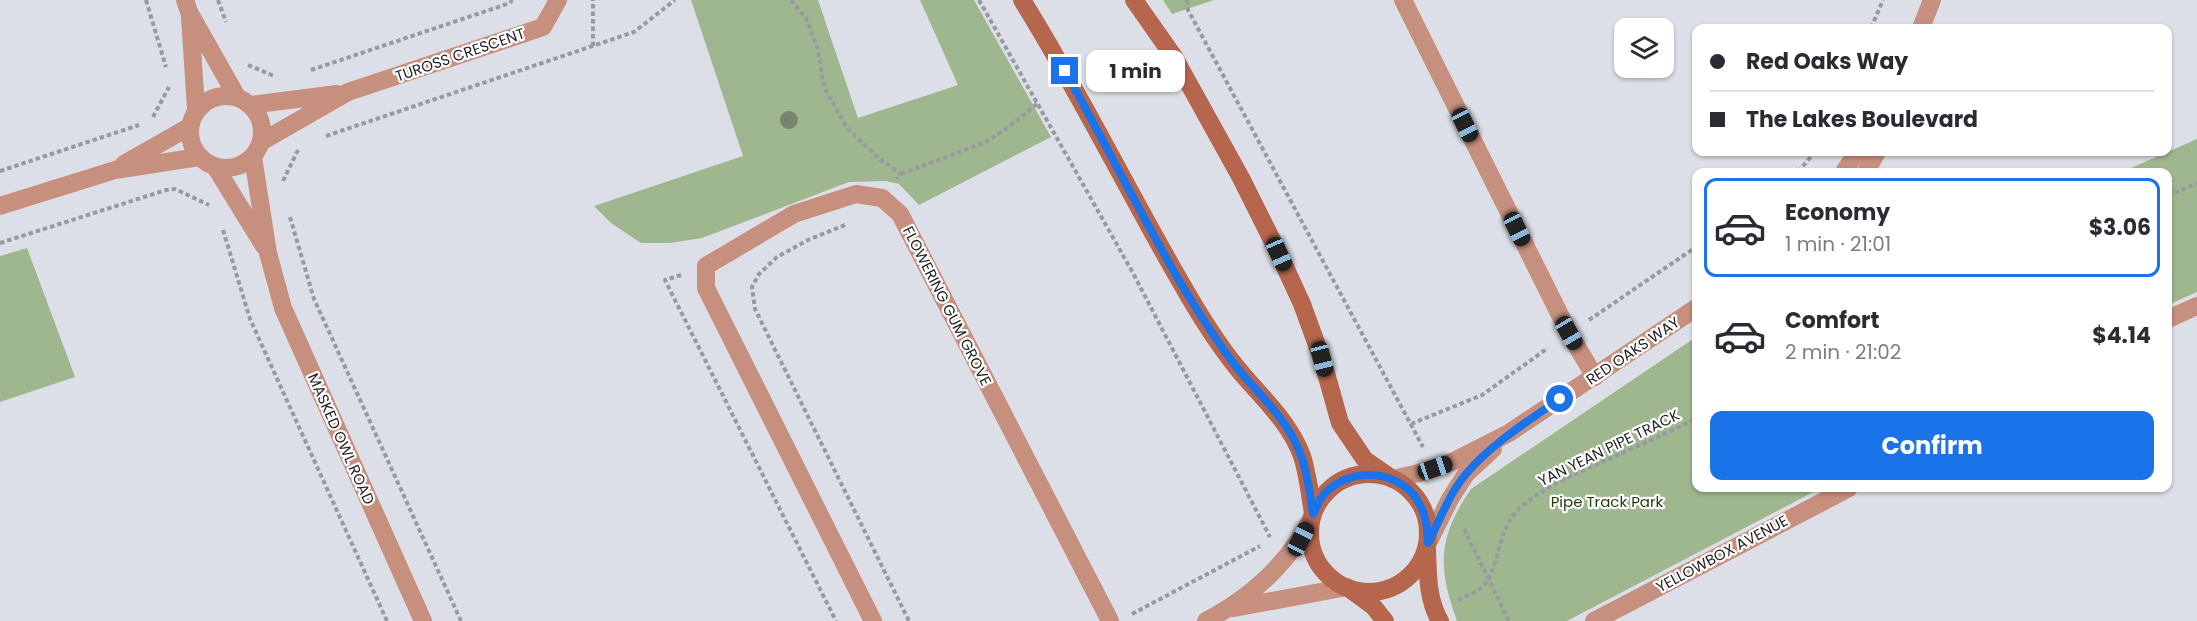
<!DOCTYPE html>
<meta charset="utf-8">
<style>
:root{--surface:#fff;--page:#f7f7f7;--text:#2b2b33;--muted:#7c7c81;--line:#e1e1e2;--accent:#1a73e8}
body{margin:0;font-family:Poppins,sans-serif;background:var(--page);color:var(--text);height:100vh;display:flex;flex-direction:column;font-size:22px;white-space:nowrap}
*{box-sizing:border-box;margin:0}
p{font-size:20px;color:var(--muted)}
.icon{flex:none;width:33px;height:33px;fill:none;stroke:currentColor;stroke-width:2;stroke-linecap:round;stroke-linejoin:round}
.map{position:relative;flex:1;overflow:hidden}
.side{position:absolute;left:1692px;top:168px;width:480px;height:324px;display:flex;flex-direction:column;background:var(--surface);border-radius:12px;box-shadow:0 2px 4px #0004}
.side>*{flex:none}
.guide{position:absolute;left:1692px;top:24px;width:480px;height:132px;border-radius:12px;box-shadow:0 2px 4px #0004;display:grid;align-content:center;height:132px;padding:0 18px;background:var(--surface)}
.fabs{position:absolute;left:1614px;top:18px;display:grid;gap:12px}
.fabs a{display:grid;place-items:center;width:60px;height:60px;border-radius:12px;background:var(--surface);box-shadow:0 2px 4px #0004;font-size:30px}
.end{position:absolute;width:27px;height:27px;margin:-14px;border:8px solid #1a73e8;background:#fff;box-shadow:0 0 0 3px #fff}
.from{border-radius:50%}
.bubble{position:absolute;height:42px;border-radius:12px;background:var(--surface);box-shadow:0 2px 4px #0004;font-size:20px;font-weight:700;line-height:42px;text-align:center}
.car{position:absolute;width:18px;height:36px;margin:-18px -9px;border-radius:8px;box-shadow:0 0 4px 2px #0007;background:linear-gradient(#222 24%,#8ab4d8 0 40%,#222 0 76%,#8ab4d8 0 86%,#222 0)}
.guide b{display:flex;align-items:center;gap:21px;height:57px;font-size:22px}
.guide b+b{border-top:2px solid var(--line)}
.guide i{width:15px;height:15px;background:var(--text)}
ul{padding:10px 0 0;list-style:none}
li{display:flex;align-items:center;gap:18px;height:99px;margin:0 12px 9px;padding:0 6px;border:3px solid transparent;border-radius:12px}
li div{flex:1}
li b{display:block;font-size:22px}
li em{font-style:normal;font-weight:700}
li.current{border-color:var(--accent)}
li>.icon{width:54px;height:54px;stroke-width:1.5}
.button{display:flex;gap:12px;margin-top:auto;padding:12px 18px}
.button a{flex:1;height:69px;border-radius:12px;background:var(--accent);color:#fff;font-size:24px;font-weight:700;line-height:69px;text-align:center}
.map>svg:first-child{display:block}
.park{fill:#9fb78e}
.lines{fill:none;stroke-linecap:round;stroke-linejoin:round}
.path{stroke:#989aa0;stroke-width:4;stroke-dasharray:4.5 3;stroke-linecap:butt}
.street{stroke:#c78f7e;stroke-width:18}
.secondary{stroke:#b6664d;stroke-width:18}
.tree{fill:#77856f}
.route{stroke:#1a73e8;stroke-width:8}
.labels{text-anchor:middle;stroke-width:4.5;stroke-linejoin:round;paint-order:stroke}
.street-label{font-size:15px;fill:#232326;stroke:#fff}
.park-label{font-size:15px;fill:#243c0c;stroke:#fff}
</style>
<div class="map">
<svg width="2197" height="621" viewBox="0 0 2197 621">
<rect width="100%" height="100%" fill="#dddfe8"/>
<path class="park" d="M 691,0 L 818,0 L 858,118 L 958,85 L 920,0 L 974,0 L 1051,137 L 919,205 L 899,184 L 886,181 L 849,182 L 702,238 L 670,243 L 641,243 L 611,223 L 594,206 L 743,156 Z
M 1163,0 L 1214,0 L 1172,14 Z
M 2197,139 L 2197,292 L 2168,305 L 2168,172 L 2122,172 Z
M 27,248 L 75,377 L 0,402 L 0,256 Z
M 1696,337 L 1696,488 L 1821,488 L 1567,621 L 1457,621 C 1437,566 1438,537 1471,489 Z"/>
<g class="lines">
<path class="path" d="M 146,0 L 166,67
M 218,0 L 226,22
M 791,0 L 807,20 L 818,51 L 824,87 L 847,128 L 881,160 L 901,174 L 897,179
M 979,0 L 1133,273 L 1270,537
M 1187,0 L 1188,10 L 1423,447
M 1871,28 L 1883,0
M 593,46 L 593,0
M 248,65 L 274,76
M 311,70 L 510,3 L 512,0
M 153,117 L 169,87
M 326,136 L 634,32 L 675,0
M 0,171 L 139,125
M 1798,172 L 1815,152
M 901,174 L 986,142 L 1009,127 L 1038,103
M 283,181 L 298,150
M 2168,196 L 2197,183
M 290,217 L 314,299 L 461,621
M 845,225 L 808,240 L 777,257 L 759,274 L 752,287 L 755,309 L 909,621
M 223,230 L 250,319 L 387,621
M 0,243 L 166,190 L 175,189 L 209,205
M 681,275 L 665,280 L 836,621
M 1589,320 L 1696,247
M 1411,424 L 1482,395 L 1548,348
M 1464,529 L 1509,621
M 1458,600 C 1466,596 1476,593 1482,587 C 1501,567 1496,533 1516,512 C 1539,489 1571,476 1600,463 C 1632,449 1664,434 1696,419
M 1132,614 L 1260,546"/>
<path class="street" d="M 185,0 L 189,12 L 237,97
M 1403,0 L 1569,333 L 1595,377
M 190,17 L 196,109
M 1921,28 L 1932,0
M190 132a36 36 0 1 1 72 0a36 36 0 1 1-72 0Z
M 250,105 L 337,94
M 261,142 L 348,92 L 543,27 L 558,0
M 253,157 L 268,253 L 283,308 L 423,621
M 124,164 L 189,127
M 216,168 L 264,246
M 1844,172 L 1857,152
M 1866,172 L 1877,152
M 0,206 L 115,170 L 199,157
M 2168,319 L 2197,306
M 1393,479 L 1423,472 L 1452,462 L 1509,433 L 1696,308
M 1428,543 L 1450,499 L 1466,474 L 1493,449
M 1234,608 L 1347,587
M 873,621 L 706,288 L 706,266 L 794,214 L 856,194 L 882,198 L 900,214 L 1110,621
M 1206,621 C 1251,597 1288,564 1311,519
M 1594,621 L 1849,488"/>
<path class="secondary" d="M 1022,0 C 1079,91 1126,188 1180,281 C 1197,311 1216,342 1238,369 C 1261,397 1289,421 1302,456 C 1308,475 1310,495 1313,514
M 1134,0 L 1174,57 L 1241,178 L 1279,254 L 1302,304 L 1322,359 L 1340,423 L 1365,460 L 1391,478
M1310 533a59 59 0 1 1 118 0a59 59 0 1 1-118 0Z
M 1427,549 C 1428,573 1427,599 1440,621
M 1351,590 L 1373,606 L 1385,621"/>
</g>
<circle class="tree" cx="789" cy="120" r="9"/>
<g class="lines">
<path class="route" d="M 1065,71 C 1104,141 1140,213 1180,282 C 1198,312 1217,342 1238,369 C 1256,391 1278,411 1292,436 C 1306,460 1309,487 1313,514 C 1316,509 1318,503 1321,498 C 1346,464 1404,468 1421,507 C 1427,519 1427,530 1428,543 C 1440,520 1449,494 1466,474 C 1490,445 1529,420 1560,399"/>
</g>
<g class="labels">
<g class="street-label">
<text transform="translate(460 55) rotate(-19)" y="5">TUROSS CRESCENT</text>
<text transform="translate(947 306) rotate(63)" y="5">FLOWERING GUM GROVE</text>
<text transform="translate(1633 351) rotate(-34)" y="5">RED OAKS WAY</text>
<text transform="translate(341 439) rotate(66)" y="5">MASKED OWL ROAD</text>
<text transform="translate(1609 448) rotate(-26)" y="5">YAN YEAN PIPE TRACK</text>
<text transform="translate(1722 554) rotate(-28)" y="5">YELLOWBOX AVENUE</text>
</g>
<g class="park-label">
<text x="1607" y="507">Pipe Track Park</text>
</g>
</g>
</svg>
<div class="fabs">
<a><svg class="icon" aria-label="layers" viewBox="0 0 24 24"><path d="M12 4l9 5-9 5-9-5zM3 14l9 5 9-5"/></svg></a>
</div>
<i class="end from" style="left:1560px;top:399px"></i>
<i class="end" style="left:1065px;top:71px"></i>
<div class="bubble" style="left:1086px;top:50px;width:99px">1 min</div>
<i class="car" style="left:1465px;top:125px;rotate:154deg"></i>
<i class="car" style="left:1517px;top:229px;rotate:154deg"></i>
<i class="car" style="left:1279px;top:254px;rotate:156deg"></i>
<i class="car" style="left:1569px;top:333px;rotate:150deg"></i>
<i class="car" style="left:1322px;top:359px;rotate:166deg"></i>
<i class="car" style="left:1435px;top:468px;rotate:71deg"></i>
<i class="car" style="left:1301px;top:539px;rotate:27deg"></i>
<div class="guide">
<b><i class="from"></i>Red Oaks Way</b>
<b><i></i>The Lakes Boulevard</b>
</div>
<section class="side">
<ul>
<li class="current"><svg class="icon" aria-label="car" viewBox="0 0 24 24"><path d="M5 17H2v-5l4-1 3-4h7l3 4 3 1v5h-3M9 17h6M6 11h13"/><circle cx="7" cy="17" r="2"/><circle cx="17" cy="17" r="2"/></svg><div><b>Economy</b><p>1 min · 21:01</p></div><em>$3.06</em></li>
<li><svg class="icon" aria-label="car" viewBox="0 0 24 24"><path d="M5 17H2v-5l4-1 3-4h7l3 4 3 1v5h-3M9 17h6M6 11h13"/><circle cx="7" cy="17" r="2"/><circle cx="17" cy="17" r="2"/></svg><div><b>Comfort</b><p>2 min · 21:02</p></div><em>$4.14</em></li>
</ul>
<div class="button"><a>Confirm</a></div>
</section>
</div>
